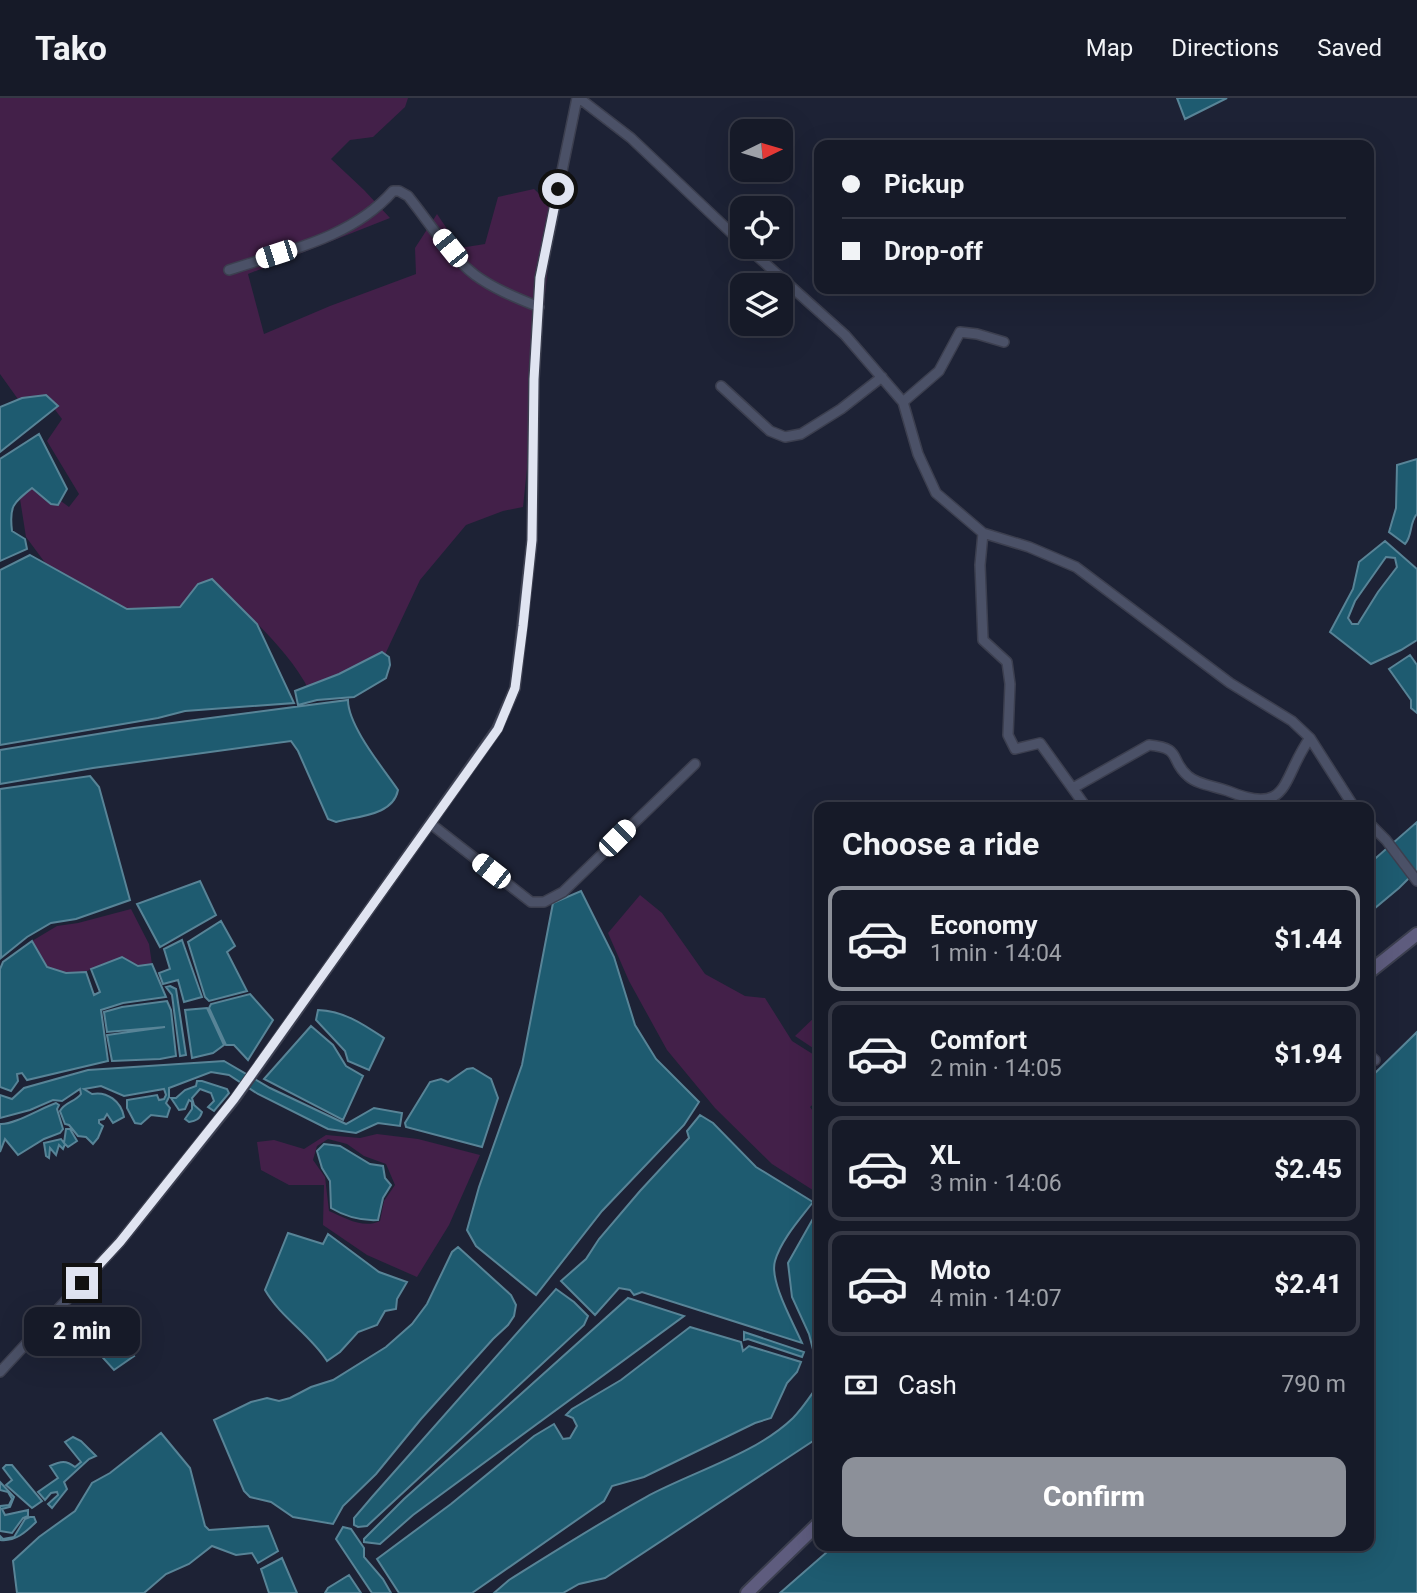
<!DOCTYPE html>
<meta charset="utf-8">
<style>
:root{--surface:#161a28;--page:#232734;--text:#f1f3f6;--muted:#9ea1a8;--line:#353845;--accent:#8c9099}
body{margin:0;font-family:Roboto,sans-serif;background:var(--page);color:var(--text);height:100vh;display:flex;flex-direction:column;font-size:26px;white-space:nowrap}
*{box-sizing:border-box;margin:0}
p{font-size:23px;color:var(--muted)}
.icon{flex:none;width:38px;height:38px;fill:none;stroke:currentColor;stroke-width:2;stroke-linecap:round;stroke-linejoin:round}
.map{position:relative;flex:1;overflow:hidden}
.details{position:absolute;left:814px;top:704px;width:560px;height:749px;display:flex;flex-direction:column;background:var(--surface);border-radius:14px;box-shadow:0 7px 28px #0002,0 0 0 2px var(--line)}
.details>*{flex:none}
.hud{position:absolute;left:814px;top:42px;width:560px;height:154px;border-radius:14px;box-shadow:0 7px 28px #0002,0 0 0 2px var(--line);display:grid;align-content:center;height:154px;padding:0 28px;background:var(--surface)}
.needle{width:46px;rotate:85deg}
.buttons{position:absolute;left:730px;top:21px;display:grid;gap:14px}
.buttons a{display:grid;place-items:center;width:63px;height:63px;border-radius:14px;background:var(--surface);box-shadow:0 7px 28px #0002,0 0 0 2px var(--line);font-size:35px}
.end{position:absolute;width:32px;height:32px;margin:-16px;border:9px solid #e0e4f1;background:#111;box-shadow:0 0 0 4px #111}
.from{border-radius:50%}
.bubble{position:absolute;height:49px;border-radius:14px;background:var(--surface);box-shadow:0 7px 28px #0002,0 0 0 2px var(--line);font-size:23px;font-weight:800;line-height:49px;text-align:center}
.car{position:absolute;width:21px;height:42px;margin:-21px -10px;border-radius:9px;box-shadow:0 0 5px 2px #0007;background:linear-gradient(#fff 24%,#345 0 40%,#fff 0 76%,#345 0 86%,#fff 0)}
.hud b{display:flex;align-items:center;gap:24px;height:66px;font-size:26px}
.hud b+b{border-top:2px solid var(--line)}
.hud i{width:18px;height:18px;background:var(--text)}
ul{padding:0;list-style:none}
li{display:flex;align-items:center;gap:21px;height:105px;margin:0 14px 10px;padding:0 14px;border:4px solid var(--line);border-radius:14px}
li div{flex:1}
li b{display:block;font-size:26px}
li em{font-style:normal;font-weight:800}
li.on{border-color:var(--accent)}
li>.icon{width:63px;height:63px;stroke-width:1.5}
h2{padding:0 28px;font-size:32px;line-height:84px}
.pay{display:flex;align-items:center;gap:18px;height:77px;padding:0 28px;font-size:26px}
.pay p{margin-inline-start:auto}
.cta{display:flex;gap:14px;margin-top:auto;padding:14px 28px}
.cta a{flex:1;height:80px;border-radius:14px;background:var(--accent);color:#fff;font-size:28px;font-weight:800;line-height:80px;text-align:center}
header{display:flex;align-items:center;gap:42px;box-sizing:border-box;height:98px;padding:0 35px;background:var(--surface);border-bottom:2px solid var(--line)}
header strong{font-size:33px}
nav{display:flex;gap:38px;margin-inline-start:auto;font-size:24px}
.map>svg:first-child{display:block}
.green{fill:#432049;fill-rule:evenodd}
.water{fill:#1e5b70;stroke:#588497;stroke-width:2;fill-rule:evenodd}
.lines{fill:none;stroke-linecap:round;stroke-linejoin:round}
.minor-casing{stroke:#3c3f4f;stroke-width:12}
.secondary-casing{stroke:#3c3f4f;stroke-width:16}
.minor{stroke:#4b5167;stroke-width:9}
.secondary{stroke:#5e5c7e;stroke-width:12}
.route{stroke:#e0e4f1;stroke-width:9}
</style>
<header>
<strong>Tako</strong>
<nav><a>Map</a><a>Directions</a><a>Saved</a></nav>
</header>
<div class="map">
<svg width="1417" height="1495" viewBox="0 0 1417 1495">
<rect width="100%" height="100%" fill="#1d2235"/>
<path class="green" d="M 0,0 L 408,0 L 405,9 L 373,39 L 350,42 L 331,61 L 364,92 L 390,120 L 248,176 L 264,236 L 330,208 L 416,176 L 415,150 L 437,116 L 460,150 L 485,146 L 498,99 L 534,91 L 554,110 L 523,409 L 503,413 L 466,427 L 420,482 L 381,565 L 309,592 C 290,553 243,512 212,481 L 198,486 L 180,509 L 132,514 L 49,470 L 26,439 L 15,369 L 69,409 L 79,396 L 47,343 L 62,321 L 50,305 L 20,304 L 0,276 Z
M 640,797 L 662,815 L 705,876 L 745,898 L 765,900 L 792,943 L 819,960 L 819,1001 L 810,1009 L 819,1021 L 819,1096 L 772,1066 L 715,1010 L 667,952 L 629,883 L 608,835 Z
M 131,811 L 149,846 L 152,866 L 91,871 C 77,880 61,874 47,869 L 32,843 L 57,828 L 78,825 Z
M 819,915 L 819,954 L 795,938 Z
M 377,1036 L 418,1041 L 480,1057 L 449,1127 L 417,1179 L 367,1157 L 323,1127 L 324,1087 L 289,1087 L 261,1072 L 257,1044 L 274,1042 L 304,1051 L 326,1037 L 360,1040 ZM 328,1041 L 347,1046 L 364,1058 L 386,1066 L 395,1087 L 384,1103 L 380,1123 C 363,1131 345,1120 329,1113 L 325,1079 L 313,1062 L 317,1048 Z"/>
<path class="water" d="M 1177,0 L 1227,0 L 1185,21 Z
M 46,297 L 58,308 L 0,354 L 0,309 L 22,300 Z
M 39,336 L 67,391 L 58,407 L 51,406 L 32,390 C 13,405 9,408 12,433 L 25,441 L 27,451 L 0,463 L 0,361 Z
M 1417,361 L 1417,416 C 1409,425 1413,437 1405,446 L 1389,434 L 1396,410 L 1397,367 Z
M 1385,443 L 1417,471 L 1417,542 L 1401,552 L 1371,566 L 1330,534 L 1353,491 L 1359,464 ZM 1386,459 L 1395,460 L 1397,469 L 1378,494 L 1358,526 L 1352,526 L 1348,520 L 1355,503 Z
M 30,457 L 127,511 L 180,509 L 198,486 L 212,481 L 257,526 L 294,605 L 185,613 L 158,620 L 0,647 L 0,472 Z
M 382,554 L 389,559 L 390,567 L 386,580 L 354,599 L 317,602 L 298,607 L 295,593 L 339,576 Z
M 1410,557 L 1417,567 L 1417,615 L 1411,610 L 1411,602 L 1389,571 Z
M 348,602 C 348,628 383,670 398,692 C 393,718 357,718 336,724 L 328,721 L 298,653 L 291,643 L 93,670 L 0,686 L 0,652 L 134,630 Z
M 90,678 L 99,689 L 130,802 L 76,821 L 51,825 L 27,839 L 1,860 L 0,691 Z
M 1417,724 L 1417,772 L 1399,790 L 1369,815 L 1369,766 Z
M 200,783 L 216,817 L 160,849 L 137,806 Z
M 581,793 L 614,859 L 635,927 L 656,961 L 699,1004 L 684,1027 L 602,1113 L 536,1197 L 476,1148 L 467,1132 L 479,1089 L 522,967 L 553,805 Z
M 221,823 L 235,848 L 227,854 L 247,893 L 209,903 L 205,899 L 188,844 Z
M 182,842 L 202,899 L 184,904 L 178,882 L 163,886 L 159,875 L 170,871 L 164,851 Z
M 32,843 L 47,869 L 66,875 L 86,874 L 94,897 L 100,894 L 91,871 L 122,859 L 138,868 L 152,866 L 166,899 L 123,905 L 101,912 L 108,963 L 27,982 L 22,975 L 17,976 L 18,983 L 11,993 L 0,989 L 0,871 L 3,864 Z
M 170,888 L 176,891 L 186,957 L 180,958 L 172,897 L 166,889 Z
M 250,896 L 273,922 L 248,962 L 234,947 L 226,947 L 209,910 L 211,906 Z
M 167,903 L 171,912 L 176,958 L 160,961 L 112,963 L 107,937 L 165,929 L 107,934 L 104,914 L 122,909 Z
M 207,910 L 224,947 L 213,955 L 192,960 L 185,912 Z
M 318,912 C 344,913 363,926 384,940 L 369,972 L 348,963 L 345,953 L 316,922 Z
M 311,928 L 333,947 L 346,968 L 363,978 L 343,1022 L 264,981 Z
M 1417,934 L 1417,1495 L 780,1495 L 835,1447 L 1368,1447 L 1369,981 Z
M 224,963 L 270,990 L 346,1026 L 374,1010 L 402,1015 L 400,1028 L 378,1025 L 356,1035 L 328,1031 L 258,996 L 229,977 L 211,974 L 169,990 L 169,999 L 166,1005 L 170,1010 L 167,1019 L 151,1017 L 141,1026 L 135,1025 L 127,1010 L 127,1002 L 157,997 L 159,1002 L 164,1001 L 166,997 L 164,991 L 124,998 L 101,988 L 84,991 L 92,996 C 107,993 121,1003 124,1019 L 113,1025 L 107,1016 L 104,1021 L 99,1022 L 99,1025 L 103,1028 L 98,1040 L 93,1046 L 86,1039 L 78,1038 L 69,1027 L 65,1026 L 60,1013 C 65,1004 75,1004 81,996 L 80,991 L 62,1003 L 53,1002 L 30,1012 L 0,1020 L 0,997 L 12,1001 L 24,990 L 88,972 Z
M 473,970 L 491,981 L 498,1000 L 482,1049 L 406,1029 L 405,1025 L 430,984 L 441,981 L 448,984 L 467,971 Z
M 197,983 L 202,983 L 227,991 L 229,995 L 214,1013 L 208,1009 L 214,1003 L 211,995 L 200,991 L 192,1000 L 194,1007 L 202,1014 C 200,1021 196,1023 189,1024 L 185,1021 L 192,1011 L 192,1004 L 189,1002 L 185,1011 L 179,1012 L 171,1000 L 176,1000 L 185,992 L 196,988 Z
M 56,1005 L 59,1007 L 57,1011 L 63,1031 L 60,1035 L 44,1041 L 18,1057 L 5,1041 L 0,1054 L 0,1026 C 14,1027 41,1010 56,1005 Z
M 700,1017 L 713,1025 L 756,1069 L 813,1104 C 800,1121 781,1142 775,1163 C 769,1183 794,1226 802,1245 L 642,1194 L 634,1197 L 630,1192 L 619,1190 L 595,1217 L 561,1183 L 586,1161 L 599,1141 L 640,1093 L 689,1040 L 687,1033 Z
M 66,1031 L 70,1031 L 77,1043 L 68,1049 L 65,1046 L 63,1051 L 59,1047 L 56,1057 L 50,1050 L 49,1060 L 46,1058 L 44,1045 L 61,1041 L 64,1045 Z
M 324,1046 L 340,1048 L 370,1066 L 383,1068 L 385,1080 L 391,1087 L 383,1100 L 378,1122 C 360,1123 346,1119 331,1110 L 330,1083 L 322,1070 L 317,1053 Z
M 819,1110 L 819,1275 L 809,1236 L 792,1199 L 788,1165 Z
M 288,1135 L 323,1146 L 328,1136 L 379,1174 L 407,1184 L 397,1201 L 396,1211 L 385,1213 L 377,1227 L 358,1234 L 340,1254 L 327,1263 C 310,1236 281,1220 265,1192 Z
M 458,1149 L 511,1197 L 516,1207 L 514,1218 L 508,1227 L 493,1241 L 421,1321 L 376,1376 L 343,1408 L 333,1426 L 293,1419 L 271,1404 L 250,1399 L 244,1393 L 214,1322 L 251,1304 L 267,1300 L 279,1303 L 290,1300 L 311,1289 L 333,1282 L 386,1249 L 412,1226 L 427,1206 L 452,1154 Z
M 556,1191 L 574,1204 L 588,1218 L 584,1227 L 367,1428 L 358,1429 L 354,1427 L 354,1420 L 372,1399 Z
M 628,1200 L 684,1218 L 413,1417 L 380,1446 L 364,1444 L 364,1441 L 404,1401 Z
M 690,1229 L 741,1244 L 743,1253 L 749,1248 L 801,1264 L 797,1274 L 787,1285 L 771,1320 L 755,1325 L 644,1379 L 612,1388 L 604,1403 L 472,1495 L 399,1495 L 377,1461 L 451,1406 L 534,1338 L 554,1326 L 563,1341 L 570,1340 L 577,1328 L 573,1320 L 566,1317 L 572,1311 L 621,1282 Z
M 744,1234 L 804,1254 L 802,1259 L 748,1241 L 744,1242 Z
M 115,1238 L 134,1258 L 114,1272 L 95,1251 Z
M 819,1286 L 819,1337 L 813,1343 L 605,1480 L 579,1486 L 563,1495 L 494,1495 L 509,1482 C 554,1454 599,1425 646,1399 C 692,1374 756,1356 793,1320 C 803,1310 811,1297 819,1286 Z
M 161,1335 L 190,1370 L 205,1428 L 209,1432 L 268,1428 L 278,1453 L 258,1465 L 252,1455 L 236,1457 L 212,1448 L 189,1466 L 166,1476 L 144,1495 L 17,1495 L 13,1463 L 39,1439 L 75,1413 L 92,1385 L 110,1375 Z
M 73,1339 L 81,1343 L 96,1358 L 89,1361 L 64,1384 L 67,1391 L 52,1410 L 48,1406 L 58,1397 L 57,1394 L 51,1395 L 45,1402 L 38,1394 L 58,1380 L 50,1368 C 61,1363 66,1362 75,1369 L 81,1364 L 65,1344 Z
M 6,1367 L 12,1367 L 42,1403 L 32,1410 L 6,1387 L 12,1382 L 3,1370 Z
M 0,1384 L 14,1399 L 10,1409 L 2,1411 L 5,1417 L 28,1412 L 28,1418 L 23,1420 L 12,1435 L 0,1433 L 0,1408 L 9,1407 L 12,1401 L 8,1394 L 0,1392 Z
M 30,1419 L 34,1419 L 36,1424 C 26,1434 15,1444 0,1442 L 0,1438 L 3,1441 L 14,1439 L 25,1421 Z
M 343,1429 L 351,1431 L 364,1450 L 364,1459 L 383,1481 L 391,1495 L 372,1495 L 336,1441 Z
M 282,1460 L 297,1495 L 269,1495 L 261,1471 Z
M 349,1477 L 361,1495 L 325,1495 L 328,1490 Z"/>
<g class="lines">
<defs>
<path id="minor" d="M 579,0 L 631,40 L 742,145
M 747,149 L 845,237 L 903,304 L 918,356 L 936,395 L 983,435 L 1029,449 L 1076,469 L 1230,585 L 1292,623 L 1310,640 L 1354,709
M 229,172 C 286,153 352,140 393,93 L 399,93 L 408,98 C 429,124 449,157 475,177 C 494,191 517,200 539,209
M 721,288 L 770,333 L 785,339 L 801,336 L 841,311 L 882,279
M 903,304 L 939,273 L 960,234 L 977,236 L 1004,244
M 983,435 L 980,467 L 983,542 L 1007,564 L 1010,586 L 1008,637 L 1015,651 L 1040,645 L 1086,709
M 1073,690 L 1149,647 C 1183,650 1169,662 1188,678 C 1198,687 1215,688 1228,693 C 1291,719 1281,680 1310,640
M 1368,724 L 1386,742 L 1417,783
M 431,726 L 531,804 L 544,804 L 563,794 L 695,666
M 1368,956 L 1375,962
M 0,1274 L 120,1144 L 235,1001 L 497,631 L 515,590 L 532,442 L 534,281 L 540,180 L 577,0"/>
<path id="secondary" d="M 1368,875 L 1417,836
M 747,1495 L 819,1425"/>
</defs>
<use href="#minor" class="minor-casing"/>
<use href="#secondary" class="secondary-casing"/>
<use href="#minor" class="minor"/>
<use href="#secondary" class="secondary"/>
</g>
<g class="lines">
<path class="route" d="M 82,1185 L 120,1144 L 234,1001 L 498,631 L 515,590 L 523,528 L 532,442 L 534,281 L 540,180 L 558,91"/>
</g>
</svg>
<div class="buttons">
<a><svg class="needle" viewBox="-14 -14 28 28"><path d="M0-13l5 13h-10z" fill="#e53935"/><path d="M0 13l5-13h-10z" fill="#9ea1a8"/></svg></a>
<a><svg class="icon" aria-label="locate" viewBox="0 0 24 24"><circle cx="12" cy="12" r="6"/><path d="M12 2v4M12 18v4M2 12h4M18 12h4"/></svg></a>
<a><svg class="icon" aria-label="layers" viewBox="0 0 24 24"><path d="M12 4l9 5-9 5-9-5zM3 14l9 5 9-5"/></svg></a>
</div>
<i class="end from" style="left:558px;top:91px"></i>
<i class="end" style="left:82px;top:1185px"></i>
<div class="bubble" style="left:24px;top:1209px;width:116px">2 min</div>
<i class="car" style="left:450px;top:150px;rotate:321deg"></i>
<i class="car" style="left:276px;top:156px;rotate:252deg"></i>
<i class="car" style="left:617px;top:740px;rotate:45deg"></i>
<i class="car" style="left:491px;top:773px;rotate:308deg"></i>
<div class="hud">
<b><i class="from"></i>Pickup</b>
<b><i></i>Drop-off</b>
</div>
<section class="details">
<h2>Choose a ride</h2>
<ul>
<li class="on"><svg class="icon" aria-label="car" viewBox="0 0 24 24"><path d="M5 17H2v-5l4-1 3-4h7l3 4 3 1v5h-3M9 17h6M6 11h13"/><circle cx="7" cy="17" r="2"/><circle cx="17" cy="17" r="2"/></svg><div><b>Economy</b><p>1 min · 14:04</p></div><em>$1.44</em></li>
<li><svg class="icon" aria-label="car" viewBox="0 0 24 24"><path d="M5 17H2v-5l4-1 3-4h7l3 4 3 1v5h-3M9 17h6M6 11h13"/><circle cx="7" cy="17" r="2"/><circle cx="17" cy="17" r="2"/></svg><div><b>Comfort</b><p>2 min · 14:05</p></div><em>$1.94</em></li>
<li><svg class="icon" aria-label="car" viewBox="0 0 24 24"><path d="M5 17H2v-5l4-1 3-4h7l3 4 3 1v5h-3M9 17h6M6 11h13"/><circle cx="7" cy="17" r="2"/><circle cx="17" cy="17" r="2"/></svg><div><b>XL</b><p>3 min · 14:06</p></div><em>$2.45</em></li>
<li><svg class="icon" aria-label="car" viewBox="0 0 24 24"><path d="M5 17H2v-5l4-1 3-4h7l3 4 3 1v5h-3M9 17h6M6 11h13"/><circle cx="7" cy="17" r="2"/><circle cx="17" cy="17" r="2"/></svg><div><b>Moto</b><p>4 min · 14:07</p></div><em>$2.41</em></li>
</ul>
<div class="pay"><svg class="icon" aria-label="cash" viewBox="0 0 24 24"><path d="M3 7h18v10H3z"/><circle cx="12" cy="12" r="2"/></svg>Cash<p>790 m</p></div>
<div class="cta"><a>Confirm</a></div>
</section>
</div>
